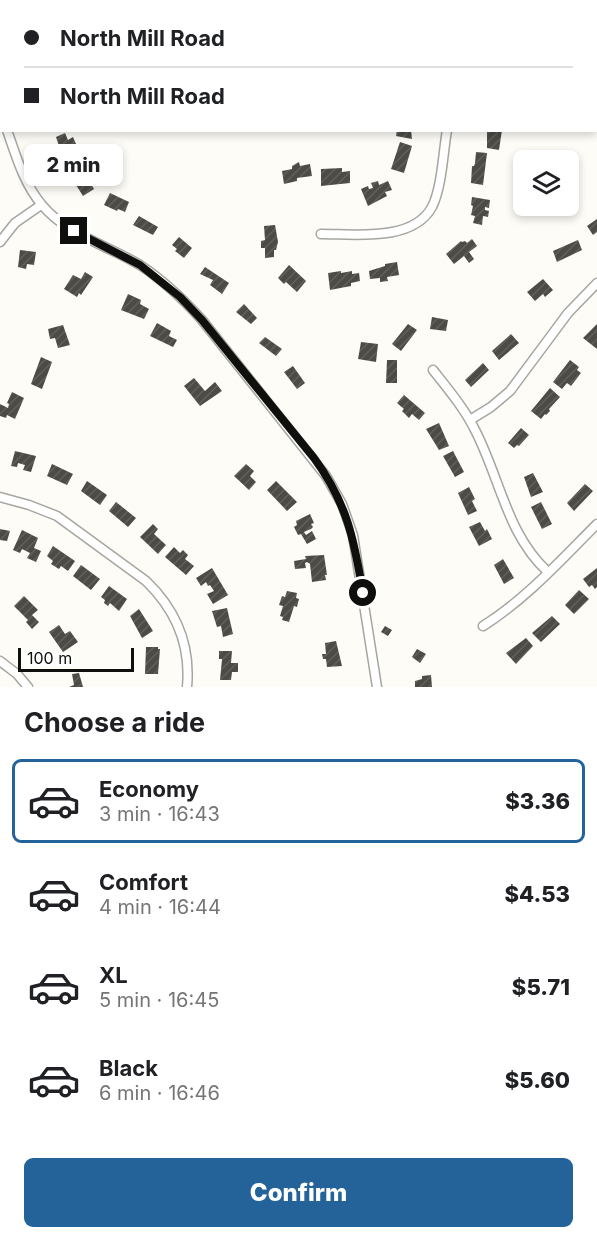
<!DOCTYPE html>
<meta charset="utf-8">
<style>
:root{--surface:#fff;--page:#f6f6f6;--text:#202124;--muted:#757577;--line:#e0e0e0;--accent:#236399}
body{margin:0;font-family:Inter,sans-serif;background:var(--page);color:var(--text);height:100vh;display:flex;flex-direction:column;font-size:22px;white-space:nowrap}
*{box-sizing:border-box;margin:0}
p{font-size:20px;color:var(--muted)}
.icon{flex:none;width:33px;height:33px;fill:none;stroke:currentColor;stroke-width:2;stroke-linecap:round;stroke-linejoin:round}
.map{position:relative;height:687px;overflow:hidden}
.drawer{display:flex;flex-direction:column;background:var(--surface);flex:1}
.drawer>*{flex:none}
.hud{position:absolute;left:0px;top:0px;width:597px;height:132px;box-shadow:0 3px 9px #0003;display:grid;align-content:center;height:132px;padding:0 24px;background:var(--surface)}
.tools{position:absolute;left:513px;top:150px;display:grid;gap:12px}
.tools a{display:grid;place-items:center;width:66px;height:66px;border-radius:9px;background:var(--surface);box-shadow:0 3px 9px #0003;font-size:30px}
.scale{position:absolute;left:18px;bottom:15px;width:116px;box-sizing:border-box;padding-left:6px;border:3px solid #0f0f0d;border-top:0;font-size:16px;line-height:21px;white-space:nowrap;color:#0f0f0d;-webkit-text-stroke:4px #fff;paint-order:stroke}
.end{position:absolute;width:27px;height:27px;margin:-14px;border:8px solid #0f0f0d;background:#fff;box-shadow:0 0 0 3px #fff}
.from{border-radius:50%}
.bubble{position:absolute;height:42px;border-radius:9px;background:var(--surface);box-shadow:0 3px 9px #0003;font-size:20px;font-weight:800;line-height:42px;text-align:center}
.hud b{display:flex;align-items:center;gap:21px;height:57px;font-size:22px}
.hud b+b{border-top:2px solid var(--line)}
.hud i{width:15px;height:15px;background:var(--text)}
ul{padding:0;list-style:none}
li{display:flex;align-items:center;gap:18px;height:84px;margin:0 12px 9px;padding:0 12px;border:3px solid transparent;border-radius:9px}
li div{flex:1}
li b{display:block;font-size:22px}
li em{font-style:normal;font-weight:800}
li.active{border-color:var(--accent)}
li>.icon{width:54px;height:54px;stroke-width:1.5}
h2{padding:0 24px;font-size:27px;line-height:72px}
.primary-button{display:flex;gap:12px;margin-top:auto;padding:12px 24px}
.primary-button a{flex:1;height:69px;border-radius:9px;background:var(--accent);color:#fff;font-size:24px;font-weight:800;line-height:69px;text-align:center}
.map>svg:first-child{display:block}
.building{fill:url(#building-hatch)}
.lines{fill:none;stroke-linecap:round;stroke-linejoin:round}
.minor-casing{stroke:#a6a5a0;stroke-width:11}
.minor{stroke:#fff;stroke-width:8}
.route{stroke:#0f0f0d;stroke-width:8}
</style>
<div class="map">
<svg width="597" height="687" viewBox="0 0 597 687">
<defs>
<pattern id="building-hatch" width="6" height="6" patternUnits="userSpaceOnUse" patternTransform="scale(1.5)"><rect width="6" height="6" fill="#4c4b46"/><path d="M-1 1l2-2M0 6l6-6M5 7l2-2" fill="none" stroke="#61615c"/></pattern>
</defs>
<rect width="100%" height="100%" fill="#fdfcf6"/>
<path class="building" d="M 397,130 L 411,130 L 412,139 L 396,136 Z
M 487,130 L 502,130 L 499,150 L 487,148 Z
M 65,133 L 68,140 L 73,137 L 76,144 L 70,146 L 75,160 L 65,164 L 56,137 Z
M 400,142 L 412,146 L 404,173 L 391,169 Z
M 476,152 L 487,153 L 483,185 L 471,183 L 472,166 L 474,166 L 475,163 Z
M 299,162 L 300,166 L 310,164 L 312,176 L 297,178 L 297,181 L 284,184 L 282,171 L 292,169 L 292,166 Z
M 342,168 L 342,172 L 350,171 L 350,183 L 321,186 L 321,169 Z
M 83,170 L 94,189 L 83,196 L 71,177 Z
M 378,181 L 379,185 L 388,181 L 392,190 L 385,192 L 387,196 L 368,206 L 361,189 L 368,186 L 369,189 L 373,188 L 371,183 Z
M 110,193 L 129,202 L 125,212 L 118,209 L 117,211 L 104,205 Z
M 472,197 L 490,200 L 489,208 L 485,207 L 485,210 L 489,211 L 488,217 L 483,216 L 482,225 L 473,223 L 475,216 L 471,215 L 473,206 L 471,205 Z
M 139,216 L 158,227 L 153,235 L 133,225 Z
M 597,219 L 597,232 L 593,235 L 587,226 Z
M 275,225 L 278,242 L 276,250 L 274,250 L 274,257 L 265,258 L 265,248 L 261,248 L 261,241 L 265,240 L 264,226 Z
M 179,237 L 192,248 L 184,258 L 175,251 L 177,249 L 172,245 Z
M 472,239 L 477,246 L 469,252 L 474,259 L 469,263 L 464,256 L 454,264 L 446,254 L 461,241 L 462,242 L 465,241 L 467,243 Z
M 578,240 L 582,250 L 557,262 L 553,251 Z
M 20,250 L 36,252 L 34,265 L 27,264 L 26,269 L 18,267 Z
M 397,262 L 399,275 L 387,277 L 388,281 L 380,282 L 380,278 L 370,279 L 369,271 L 385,266 L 385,264 Z
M 289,265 L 306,281 L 297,292 L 286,282 L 284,284 L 278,278 Z
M 205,267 L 229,283 L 222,294 L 210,285 L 213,280 L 200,274 Z
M 341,271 L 341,273 L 352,271 L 352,274 L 359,273 L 360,281 L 351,283 L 351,286 L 330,290 L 328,273 Z
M 85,272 L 93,277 L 81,295 L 79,293 L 77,297 L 64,289 L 73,275 L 81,279 Z
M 543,279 L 553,290 L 545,297 L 543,294 L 535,301 L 527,292 Z
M 128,294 L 141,300 L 140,304 L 149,309 L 144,319 L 121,310 Z
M 244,304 L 257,318 L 251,324 L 236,312 Z
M 432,317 L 448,320 L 446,331 L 430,329 Z
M 157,323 L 171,331 L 169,336 L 177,340 L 173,347 L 150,336 Z
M 408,324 L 417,330 L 401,351 L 392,344 Z
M 597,324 L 597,349 L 583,338 Z
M 63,325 L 70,345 L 58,348 L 55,338 L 50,339 L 48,329 Z
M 511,334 L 519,343 L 499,360 L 492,351 Z
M 265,337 L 282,349 L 276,356 L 259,343 Z
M 361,342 L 378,344 L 376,362 L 358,359 Z
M 41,357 L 52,362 L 42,389 L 31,384 Z
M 387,360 L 397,360 L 397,383 L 386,383 Z
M 570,360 L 579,367 L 577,370 L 581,373 L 571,386 L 567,383 L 562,389 L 553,382 Z
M 483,363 L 489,370 L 471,387 L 465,380 Z
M 293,366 L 305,383 L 297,389 L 284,372 Z
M 194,378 L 205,391 L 215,382 L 222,391 L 200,406 L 184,386 Z
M 550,388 L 560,397 L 549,409 L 550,411 L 546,415 L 545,414 L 541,419 L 531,411 Z
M 12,392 L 24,398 L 15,419 L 7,415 L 6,418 L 0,416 L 0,404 L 8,408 L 9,404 L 7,403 Z
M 404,395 L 425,413 L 419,420 L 412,414 L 409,418 L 402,411 L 404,409 L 397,403 Z
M 439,423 L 449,446 L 439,450 L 426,429 Z
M 521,428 L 529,435 L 519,446 L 517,445 L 514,448 L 508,443 Z
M 15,451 L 36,456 L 31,472 L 23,470 L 25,465 L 18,463 L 17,467 L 11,466 Z
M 453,451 L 464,472 L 455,477 L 443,456 Z
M 52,464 L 73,474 L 67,485 L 47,476 Z
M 246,464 L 254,471 L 250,476 L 256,482 L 249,490 L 234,476 Z
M 533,473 L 543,492 L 531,497 L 524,477 Z
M 87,481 L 107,495 L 100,505 L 81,491 Z
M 276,481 L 297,502 L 287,511 L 267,490 Z
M 585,484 L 593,491 L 574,511 L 567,503 Z
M 469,487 L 475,499 L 472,501 L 477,511 L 468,515 L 458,493 Z
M 116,502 L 136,518 L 128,527 L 109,511 Z
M 541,502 L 552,524 L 542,529 L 531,507 Z
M 310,514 L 314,523 L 311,524 L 313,527 L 311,529 L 304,532 L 306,535 L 312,531 L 316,539 L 307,544 L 301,534 L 298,535 L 294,527 L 297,525 L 296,521 Z
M 480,522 L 485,531 L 487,529 L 492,539 L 479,546 L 469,527 Z
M 153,524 L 158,529 L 154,534 L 166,545 L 158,554 L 140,537 Z
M 0,529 L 10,531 L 7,541 L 0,540 Z
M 22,530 L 38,538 L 34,548 L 41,551 L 36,562 L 27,558 L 30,553 L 22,549 L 20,553 L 13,550 Z
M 53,546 L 75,561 L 68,571 L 61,566 L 59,569 L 51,564 L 53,561 L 47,556 Z
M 174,547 L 180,553 L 183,550 L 188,555 L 185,559 L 194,566 L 186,575 L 165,557 Z
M 324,555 L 327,575 L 325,575 L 326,580 L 312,582 L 310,564 L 307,562 L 305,563 L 306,568 L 295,569 L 294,561 L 306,559 L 305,556 Z
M 503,559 L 514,578 L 504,584 L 494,565 Z
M 81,565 L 100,579 L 91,590 L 73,576 Z
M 212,568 L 228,595 L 213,604 L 207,594 L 214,591 L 210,585 L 208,586 L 206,582 L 201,586 L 196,578 Z
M 597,568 L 597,587 L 595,589 L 592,585 L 589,587 L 583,579 Z
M 109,586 L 127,599 L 119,611 L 110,603 L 108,606 L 104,603 L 105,600 L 101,597 Z
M 579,590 L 589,599 L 574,614 L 565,605 Z
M 287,591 L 297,593 L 296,598 L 299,599 L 297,607 L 294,606 L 289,622 L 282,620 L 283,617 L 280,616 L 283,606 L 279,605 L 282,596 L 285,597 Z
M 24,596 L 38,610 L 32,615 L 39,622 L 32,629 L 26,622 L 28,620 L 14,606 Z
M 227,608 L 233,634 L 223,637 L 221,626 L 217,627 L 212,611 Z
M 139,609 L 153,631 L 142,638 L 130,616 Z
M 552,616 L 560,624 L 541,642 L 532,633 Z
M 59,625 L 65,634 L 70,631 L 78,642 L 63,652 L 49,632 Z
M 385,626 L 392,630 L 388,636 L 381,632 Z
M 526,638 L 533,646 L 516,664 L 506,653 Z
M 336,641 L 342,666 L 327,667 L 326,659 L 323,659 L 322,654 L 326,654 L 325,643 Z
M 146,647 L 158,647 L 158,649 L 160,649 L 158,674 L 145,674 Z
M 417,649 L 426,654 L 420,663 L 412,657 Z
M 219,651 L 232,651 L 231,663 L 238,663 L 238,672 L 232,672 L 231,680 L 220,680 L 222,659 L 219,659 Z
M 79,673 L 83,687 L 69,687 L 74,685 L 72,674 Z
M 431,675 L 432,687 L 415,687 L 415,681 L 422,679 L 422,676 Z"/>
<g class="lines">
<defs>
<path id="minor" d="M 91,2 L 91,0
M 296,2 L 296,0
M 467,2 L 467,0
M 0,114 L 2,118
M 7,130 C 16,156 24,184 42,205 C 67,235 107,245 140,265 C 163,280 183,299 202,320 L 326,476 L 342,504 L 353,535 L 377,687
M 321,234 C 355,234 413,242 432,207 C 442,187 443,153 447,130
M 0,242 L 15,223 L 41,205
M 433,370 C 448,389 464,408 475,430 C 500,478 507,535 548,572
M 470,420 L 491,407 L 510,391 L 568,313 L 597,283
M 0,497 L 29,505 L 57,516 L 146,581 C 176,610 191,644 187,687
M 483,626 C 526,599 561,560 597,524
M 0,661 L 17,674 L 28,687"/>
</defs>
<use href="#minor" class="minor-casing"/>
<use href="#minor" class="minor"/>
</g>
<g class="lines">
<path class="route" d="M 74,231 L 140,265 L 180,297 L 202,320 L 314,458 C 347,503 354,539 363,593"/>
</g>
</svg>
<div class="tools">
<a><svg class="icon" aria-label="layers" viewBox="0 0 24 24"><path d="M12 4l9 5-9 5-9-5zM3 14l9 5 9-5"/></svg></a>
</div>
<div class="scale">100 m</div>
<i class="end from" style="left:363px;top:593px"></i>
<i class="end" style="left:74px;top:231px"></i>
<div class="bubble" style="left:24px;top:144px;width:99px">2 min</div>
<div class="hud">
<b><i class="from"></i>North Mill Road</b>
<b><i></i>North Mill Road</b>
</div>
</div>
<section class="drawer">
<h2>Choose a ride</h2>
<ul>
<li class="active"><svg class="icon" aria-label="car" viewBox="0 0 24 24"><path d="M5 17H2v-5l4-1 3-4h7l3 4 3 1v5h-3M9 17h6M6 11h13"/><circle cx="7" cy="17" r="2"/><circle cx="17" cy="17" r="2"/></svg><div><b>Economy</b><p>3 min · 16:43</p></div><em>$3.36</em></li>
<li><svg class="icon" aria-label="car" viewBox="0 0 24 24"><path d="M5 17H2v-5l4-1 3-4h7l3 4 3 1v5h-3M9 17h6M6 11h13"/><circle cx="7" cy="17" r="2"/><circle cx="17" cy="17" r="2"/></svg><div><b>Comfort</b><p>4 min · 16:44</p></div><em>$4.53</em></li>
<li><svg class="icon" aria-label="car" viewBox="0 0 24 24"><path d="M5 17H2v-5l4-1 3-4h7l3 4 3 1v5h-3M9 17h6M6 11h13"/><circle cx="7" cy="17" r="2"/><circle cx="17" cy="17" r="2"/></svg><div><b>XL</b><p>5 min · 16:45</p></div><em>$5.71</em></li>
<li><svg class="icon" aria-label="car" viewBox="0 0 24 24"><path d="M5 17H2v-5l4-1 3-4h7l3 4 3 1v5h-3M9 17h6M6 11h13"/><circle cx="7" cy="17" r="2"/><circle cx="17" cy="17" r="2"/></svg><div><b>Black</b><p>6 min · 16:46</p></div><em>$5.60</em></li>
</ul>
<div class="primary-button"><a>Confirm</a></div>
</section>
